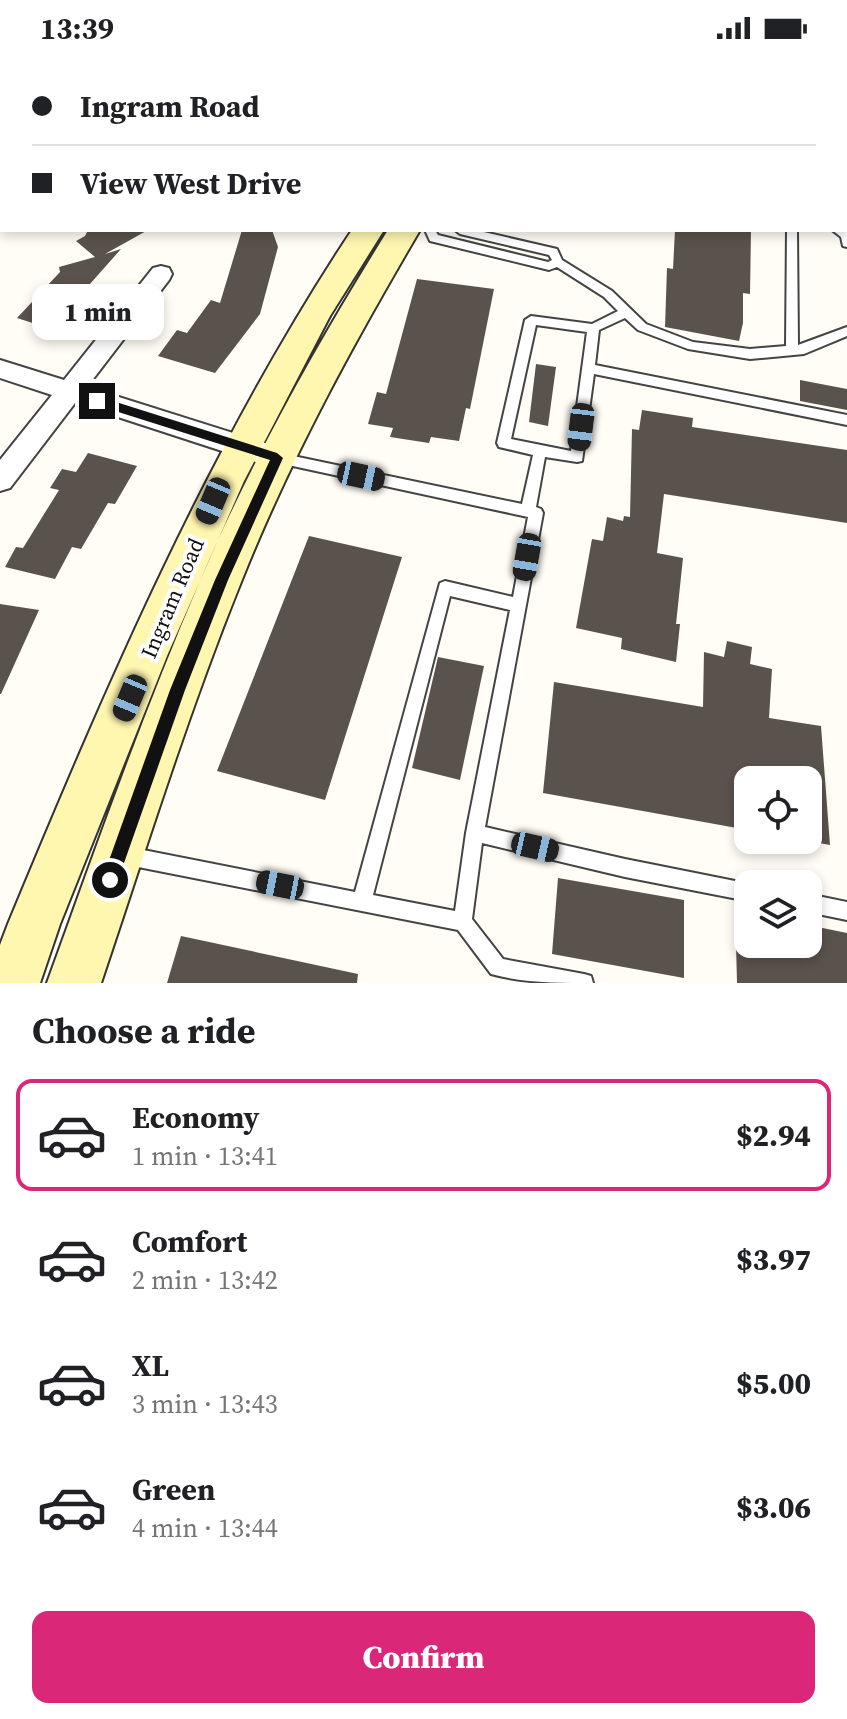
<!DOCTYPE html>
<meta charset="utf-8">
<style>
:root{--surface:#fff;--page:#f6f6f6;--text:#202124;--muted:#757577;--line:#e0e0e0;--accent:#db2777}
body{margin:0;font-family:"Source Serif 4",serif;background:var(--page);color:var(--text);height:100vh;display:flex;flex-direction:column;font-size:30px;white-space:nowrap}
*{box-sizing:border-box;margin:0}
p{font-size:26px;color:var(--muted)}
.icon{flex:none;width:44px;height:44px;fill:none;stroke:currentColor;stroke-width:2;stroke-linecap:round;stroke-linejoin:round}
.map{position:relative;height:927px;overflow:hidden}
.sheet{display:flex;flex-direction:column;background:var(--surface);flex:1}
.sheet>*{flex:none}
.guide{position:absolute;left:0px;top:0px;width:848px;height:176px;box-shadow:0 4px 12px #0003;display:grid;align-content:center;height:176px;padding:0 32px;background:var(--surface)}
.fabs{position:absolute;left:734px;top:710px;display:grid;gap:16px}
.fabs a{display:grid;place-items:center;width:88px;height:88px;border-radius:16px;background:var(--surface);box-shadow:0 4px 12px #0003;font-size:40px}
.end{position:absolute;width:36px;height:36px;margin:-18px;border:10px solid #111;background:#fff;box-shadow:0 0 0 4px #fff}
.from{border-radius:50%}
.bubble{position:absolute;height:56px;border-radius:16px;background:var(--surface);box-shadow:0 4px 12px #0003;font-size:26px;font-weight:800;line-height:56px;text-align:center}
.car{position:absolute;width:24px;height:48px;margin:-24px -12px;border-radius:10px;box-shadow:0 0 6px 2px #0007;background:linear-gradient(#222 24%,#8ab4d8 0 40%,#222 0 76%,#8ab4d8 0 86%,#222 0)}
.guide b{display:flex;align-items:center;gap:28px;height:76px;font-size:30px}
.guide b+b{border-top:2px solid var(--line)}
.guide i{width:20px;height:20px;background:var(--text)}
ul{padding:0;list-style:none}
li{display:flex;align-items:center;gap:24px;height:112px;margin:0 16px 12px;padding:0 16px;border:4px solid transparent;border-radius:16px}
li div{flex:1}
li b{display:block;font-size:30px}
li em{font-style:normal;font-weight:800}
li.selected{border-color:var(--accent)}
li>.icon{width:72px;height:72px;stroke-width:1.5}
h2{padding:0 32px;font-size:36px;line-height:96px}
.button{display:flex;gap:16px;margin-top:auto;padding:16px 32px}
.button a{flex:1;height:92px;border-radius:16px;background:var(--accent);color:#fff;font-size:32px;font-weight:800;line-height:92px;text-align:center}
.status{display:flex;justify-content:space-between;align-items:center;height:56px;padding:0 40px;background:var(--surface);direction:ltr}
.status svg{height:22px;fill:currentColor}
.map>svg:first-child{display:block}
.building{fill:#5a524d}
.lines{fill:none;stroke-linecap:round;stroke-linejoin:round}
.lane-casing{stroke:#444;stroke-width:4}
.street-casing{stroke:#444;stroke-width:4}
.secondary-casing{stroke:#333;stroke-width:4}
.lane{fill:#fff;fill-rule:evenodd}
.street{fill:#fff;fill-rule:evenodd}
.secondary{fill:#fff6b0;fill-rule:evenodd}
.route{fill:#111}
.labels{text-anchor:middle;stroke-width:8;stroke-linejoin:round;paint-order:stroke}
.street-label{font-size:22px;fill:#111;stroke:#fff}
</style>
<div class="status"><b>13:39</b><svg viewBox="0 0 49 12"><path d="M0 12V9h3v3zM5 12V6h3v6zM10 12V3h3v9zM15 12V0h3v12zM26 1h20v11H26zM47 4h2v5h-2z"/></svg></div>
<div class="map">
<svg width="847" height="927" viewBox="0 0 847 927">
<rect width="100%" height="100%" fill="#fffdf5"/>
<path class="building" d="M 88,174 L 148,174 L 105,198 L 121,193 L 74,246 L 84,249 L 61,276 L 17,262 L 60,216 L 59,211 L 95,201 L 76,185 L 85,180 Z
M 242,174 L 272,174 L 278,191 L 260,258 L 215,317 L 158,300 L 177,274 L 187,277 L 211,244 L 220,247 Z
M 675,174 L 751,174 L 750,238 L 743,237 L 743,267 L 739,285 L 665,271 L 667,212 L 673,213 Z
M 417,223 L 494,233 L 470,353 L 466,352 L 459,385 L 431,381 L 429,387 L 390,381 L 393,372 L 368,368 L 377,336 L 386,338 Z
M 536,308 L 556,311 L 548,370 L 529,366 Z
M 800,324 L 847,333 L 847,354 L 800,345 Z
M 642,354 L 693,362 L 692,371 L 847,394 L 847,467 L 664,438 L 657,497 L 683,502 L 676,568 L 680,568 L 676,606 L 621,593 L 622,582 L 576,572 L 592,483 L 603,485 L 607,461 L 623,465 L 624,460 L 630,461 L 632,373 L 639,374 Z
M 88,397 L 137,410 L 115,448 L 108,447 L 81,493 L 72,491 L 55,523 L 5,511 L 16,491 L 23,492 L 59,434 L 50,432 L 62,413 L 76,416 Z
M 309,480 L 402,501 L 325,744 L 217,715 Z
M 0,548 L 39,554 L 1,638 L 0,638 Z
M 727,585 L 752,591 L 750,608 L 772,613 L 769,662 L 821,670 L 830,789 L 808,785 L 808,724 L 748,724 L 748,774 L 543,737 L 554,626 L 703,651 L 704,596 L 724,601 Z
M 438,601 L 484,610 L 460,724 L 412,712 Z
M 558,822 L 684,844 L 684,922 L 552,898 Z
M 808,869 L 847,877 L 847,927 L 737,927 L 736,888 L 808,888 Z
M 181,880 L 358,918 L 357,927 L 167,927 Z"/>
<g class="lines">
<defs>
<path id="lane" d="M 425,174 L 435,174 L 438,179 L 548,206 L 552,204 L 549,199 L 460,178 L 455,174 L 475,174 L 557,193 L 562,204 L 612,235 L 646,268 L 693,286 L 750,293 L 786,290 L 787,174 L 797,174 L 798,289 L 847,271 L 847,280 L 804,298 L 750,303 L 688,293 L 638,274 L 625,262 L 599,274 L 595,309 L 847,359 L 847,369 L 594,318 L 582,405 L 577,406 L 545,401 L 536,451 L 541,453 L 543,457 L 485,771 L 625,803 L 750,828 L 748,828 L 748,845 L 625,821 L 482,787 L 472,863 L 503,903 L 584,918 L 591,920 L 593,927 C 560,927 523,927 491,918 L 458,874 L 123,808 L 117,805 L 114,799 L 117,793 L 123,790 L 355,836 L 440,527 L 445,525 L 513,541 L 528,461 L 279,407 L 272,402 L 279,397 L 522,448 L 533,399 L 499,391 L 497,387 L 525,264 L 531,260 L 592,268 L 618,255 L 604,241 L 557,211 L 549,214 L 430,185 ZM 536,269 L 587,276 L 571,395 L 511,383 ZM 450,540 L 510,554 L 466,777 L 455,855 L 373,839 Z
M 832,174 L 847,175 L 847,191 L 843,190 L 841,181 Z
M 808,838 L 847,846 L 847,864 L 808,856 Z"/>
<path id="street" d="M 0,0 L 10,0 L 11,2 L 2,2 L 2,7 Z
M 161,210 L 169,212 L 172,218 L 169,224 L 87,331 L 271,389 L 275,397 L 271,405 L 262,408 L 75,347 L 10,432 L 0,435 L 0,404 L 52,339 L 0,322 L 0,304 L 64,324 L 153,212 Z"/>
<path id="secondary" d="M 347,0 L 379,0 L 380,2 L 348,2 Z
M 405,0 L 436,0 L 437,2 L 406,2 Z
M 517,0 L 544,0 L 516,2 Z
M 352,174 L 384,174 L 330,260 L 244,425 L 167,600 L 60,868 L 40,927 L 0,927 L 0,889 L 8,868 C 107,629 209,390 352,174 Z
M 388,174 L 420,174 C 353,288 290,403 241,526 C 188,657 146,793 101,927 L 47,927 C 96,792 143,657 200,525 C 252,403 318,287 388,174 Z"/>
</defs>
<use href="#lane" class="lane-casing"/>
<use href="#street" class="street-casing"/>
<use href="#secondary" class="secondary-casing"/>
<use href="#lane" class="lane"/>
<use href="#street" class="street"/>
<use href="#secondary" class="secondary"/>
</g>
<path class="route" d="M 97,340 L 277,397 L 283,402 L 228,524 L 185,634 L 118,824 L 116,830 L 110,832 L 104,830 L 102,824 L 170,634 L 215,524 L 270,404 L 93,348 L 93,341 Z"/>
<g class="labels">
<g class="street-label">
<text transform="translate(172 542) rotate(-67)" y="8">Ingram Road</text>
</g>
</g>
</svg>
<div class="fabs">
<a><svg class="icon" aria-label="locate" viewBox="0 0 24 24"><circle cx="12" cy="12" r="6"/><path d="M12 2v4M12 18v4M2 12h4M18 12h4"/></svg></a>
<a><svg class="icon" aria-label="layers" viewBox="0 0 24 24"><path d="M12 4l9 5-9 5-9-5zM3 14l9 5 9-5"/></svg></a>
</div>
<i class="end from" style="left:110px;top:824px"></i>
<i class="end" style="left:97px;top:345px"></i>
<div class="bubble" style="left:32px;top:228px;width:132px">1 min</div>
<i class="car" style="left:581px;top:371px;rotate:187deg"></i>
<i class="car" style="left:361px;top:420px;rotate:102deg"></i>
<i class="car" style="left:213px;top:445px;rotate:203deg"></i>
<i class="car" style="left:527px;top:501px;rotate:190deg"></i>
<i class="car" style="left:130px;top:642px;rotate:203deg"></i>
<i class="car" style="left:535px;top:791px;rotate:103deg"></i>
<i class="car" style="left:280px;top:829px;rotate:281deg"></i>
<div class="guide">
<b><i class="from"></i>Ingram Road</b>
<b><i></i>View West Drive</b>
</div>
</div>
<section class="sheet">
<h2>Choose a ride</h2>
<ul>
<li class="selected"><svg class="icon" aria-label="car" viewBox="0 0 24 24"><path d="M5 17H2v-5l4-1 3-4h7l3 4 3 1v5h-3M9 17h6M6 11h13"/><circle cx="7" cy="17" r="2"/><circle cx="17" cy="17" r="2"/></svg><div><b>Economy</b><p>1 min · 13:41</p></div><em>$2.94</em></li>
<li><svg class="icon" aria-label="car" viewBox="0 0 24 24"><path d="M5 17H2v-5l4-1 3-4h7l3 4 3 1v5h-3M9 17h6M6 11h13"/><circle cx="7" cy="17" r="2"/><circle cx="17" cy="17" r="2"/></svg><div><b>Comfort</b><p>2 min · 13:42</p></div><em>$3.97</em></li>
<li><svg class="icon" aria-label="car" viewBox="0 0 24 24"><path d="M5 17H2v-5l4-1 3-4h7l3 4 3 1v5h-3M9 17h6M6 11h13"/><circle cx="7" cy="17" r="2"/><circle cx="17" cy="17" r="2"/></svg><div><b>XL</b><p>3 min · 13:43</p></div><em>$5.00</em></li>
<li><svg class="icon" aria-label="car" viewBox="0 0 24 24"><path d="M5 17H2v-5l4-1 3-4h7l3 4 3 1v5h-3M9 17h6M6 11h13"/><circle cx="7" cy="17" r="2"/><circle cx="17" cy="17" r="2"/></svg><div><b>Green</b><p>4 min · 13:44</p></div><em>$3.06</em></li>
</ul>
<div class="button"><a>Confirm</a></div>
</section>
